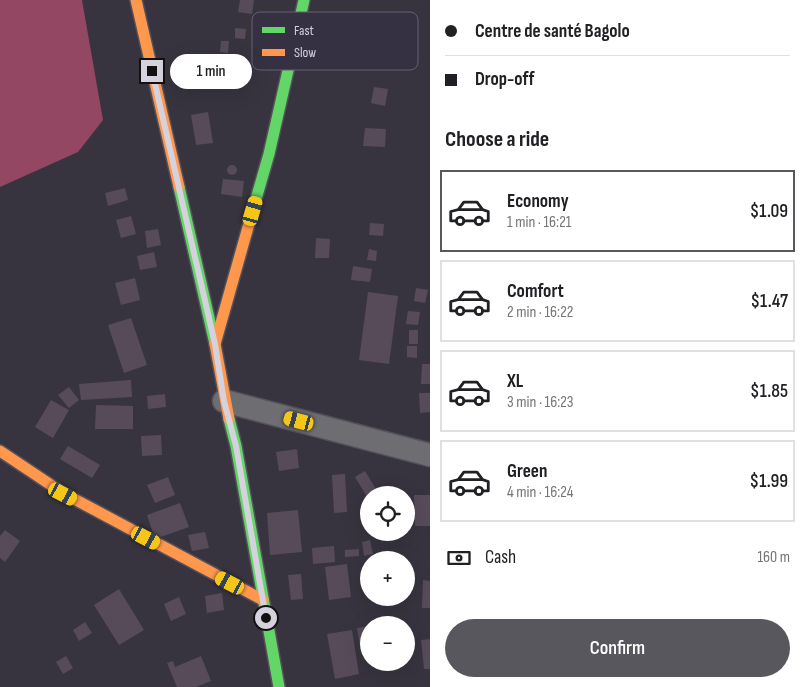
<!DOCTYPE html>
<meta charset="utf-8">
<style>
:root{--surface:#fff;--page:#f2f2f2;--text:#202124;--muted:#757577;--line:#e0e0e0;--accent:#59575e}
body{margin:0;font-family:"Sofia Sans Condensed",sans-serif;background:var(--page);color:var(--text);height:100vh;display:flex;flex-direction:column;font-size:19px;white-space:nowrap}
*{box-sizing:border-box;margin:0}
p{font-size:16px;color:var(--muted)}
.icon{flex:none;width:28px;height:28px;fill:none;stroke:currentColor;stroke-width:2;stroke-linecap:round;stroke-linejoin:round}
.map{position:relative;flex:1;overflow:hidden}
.drawer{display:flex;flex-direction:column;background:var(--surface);width:375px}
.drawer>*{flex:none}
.banner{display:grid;align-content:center;height:110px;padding:0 15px;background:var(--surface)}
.tools{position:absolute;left:360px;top:486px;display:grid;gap:10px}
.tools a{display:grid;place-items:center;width:55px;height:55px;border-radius:50%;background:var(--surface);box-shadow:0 5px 20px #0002;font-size:25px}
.end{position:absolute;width:22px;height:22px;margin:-11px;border:6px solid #d5d1dd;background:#111;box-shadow:0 0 0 2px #111}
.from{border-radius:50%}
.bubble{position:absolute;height:35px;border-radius:18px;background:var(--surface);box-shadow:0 5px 20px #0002;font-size:16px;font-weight:600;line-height:35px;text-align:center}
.car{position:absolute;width:15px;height:30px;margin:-15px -8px;border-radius:6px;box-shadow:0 0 4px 1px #0007;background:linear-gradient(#f5c518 24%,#345 0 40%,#f5c518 0 76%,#345 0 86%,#f5c518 0)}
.banner b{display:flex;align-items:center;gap:18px;height:48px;font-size:19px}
.banner b+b{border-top:1px solid var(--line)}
.banner i{width:12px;height:12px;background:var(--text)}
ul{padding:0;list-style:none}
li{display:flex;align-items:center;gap:15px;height:82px;margin:0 10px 8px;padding:0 5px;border:2px solid var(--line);border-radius:0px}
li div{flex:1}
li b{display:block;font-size:19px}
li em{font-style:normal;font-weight:600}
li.active{border-color:var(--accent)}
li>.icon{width:45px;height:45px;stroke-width:1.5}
h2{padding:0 15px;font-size:22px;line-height:60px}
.pay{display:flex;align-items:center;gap:12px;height:55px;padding:0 15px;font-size:19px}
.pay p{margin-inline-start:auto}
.cta{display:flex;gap:10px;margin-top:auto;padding:10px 15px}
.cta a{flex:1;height:58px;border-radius:30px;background:var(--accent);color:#fff;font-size:20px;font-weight:600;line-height:58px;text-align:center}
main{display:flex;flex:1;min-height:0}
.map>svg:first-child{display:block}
.forest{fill:#934763}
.building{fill:#574b5a}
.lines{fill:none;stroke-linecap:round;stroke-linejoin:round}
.street-casing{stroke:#54515b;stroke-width:25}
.fast-casing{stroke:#54515b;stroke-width:14}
.slow-casing{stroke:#54515b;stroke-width:14}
.street{stroke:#6d6d72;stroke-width:22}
.fast{stroke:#63d668;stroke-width:11}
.slow{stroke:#ff974d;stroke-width:11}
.route{stroke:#d5d1dd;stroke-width:6}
.key{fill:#363043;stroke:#666071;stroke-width:1}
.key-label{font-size:14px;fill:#d5d1dd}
</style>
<main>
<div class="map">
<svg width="430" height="687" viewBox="0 0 430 687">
<rect width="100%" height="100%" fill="#37343f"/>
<path class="forest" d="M 0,0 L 82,0 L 103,120 L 78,152 L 0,187 Z"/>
<path class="building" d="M 240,0 L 254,0 L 252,14 L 238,12 Z
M 235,28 L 246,29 L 245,39 L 235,38 Z
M 221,41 L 229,41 L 228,53 L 220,52 Z
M 212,61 L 214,83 L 200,84 L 199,62 Z
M 374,87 L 388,89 L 385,106 L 371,103 Z
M 208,112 L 213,143 L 196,145 L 191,115 Z
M 365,128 L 386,129 L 385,147 L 363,146 Z
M227 170a5 5 0 1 1 10 0a5 5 0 1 1-10 0Z
M 223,179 L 244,181 L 242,197 L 221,194 Z
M 125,188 L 128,200 L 108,206 L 105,193 Z
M 131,216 L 136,234 L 121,238 L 116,220 Z
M 370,223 L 384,224 L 383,236 L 369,235 Z
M 158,229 L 161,245 L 147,248 L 145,231 Z
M 316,238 L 330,239 L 329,258 L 315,258 Z
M 369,249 L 377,251 L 376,261 L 367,260 Z
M 154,252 L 157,267 L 140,270 L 137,256 Z
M 353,266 L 372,269 L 370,282 L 351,280 Z
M 135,278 L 140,300 L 121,305 L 115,283 Z
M 416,288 L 428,290 L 425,303 L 414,301 Z
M 368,292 L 398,296 L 389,364 L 359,360 Z
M 408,311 L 420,312 L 418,325 L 406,324 Z
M 131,318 L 147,365 L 124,373 L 108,325 Z
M 409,330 L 418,330 L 418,344 L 409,344 Z
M 407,346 L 417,346 L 417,358 L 407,357 Z
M 422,364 L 430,364 L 430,384 L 421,384 Z
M 131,380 L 132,397 L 81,400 L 79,384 Z
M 69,387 L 79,400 L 69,408 L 58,395 Z
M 419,393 L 430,393 L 430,412 L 420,413 Z
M 165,394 L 166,407 L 148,409 L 147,396 Z
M 51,400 L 69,410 L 53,438 L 35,427 Z
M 96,405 L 133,406 L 133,429 L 95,429 Z
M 161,435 L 162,455 L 142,456 L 141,436 Z
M 68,446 L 100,465 L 92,478 L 60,459 Z
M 297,449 L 299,468 L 279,471 L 276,452 Z
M 365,471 L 377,491 L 367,497 L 355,477 Z
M 345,474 L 347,512 L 334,513 L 332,475 Z
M 168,477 L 175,495 L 155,503 L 147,485 Z
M 414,495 L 430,495 L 430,526 L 415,526 Z
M 180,503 L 189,527 L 155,539 L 147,515 Z
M 298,510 L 302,552 L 270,555 L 267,513 Z
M 5,530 L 20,541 L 5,562 L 0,558 L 0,536 Z
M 205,532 L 209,548 L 192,551 L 188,535 Z
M 370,540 L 373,554 L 364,556 L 362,542 Z
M 334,546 L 335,562 L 313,564 L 312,548 Z
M 359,549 L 359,556 L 345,557 L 345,550 Z
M 347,564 L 351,597 L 329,600 L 325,567 Z
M 301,574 L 303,599 L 291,600 L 288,575 Z
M 423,580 L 430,581 L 430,608 L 422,608 Z
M 119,589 L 144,630 L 119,645 L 94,605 Z
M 222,593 L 224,610 L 207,613 L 205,596 Z
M 179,597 L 186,614 L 171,621 L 164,604 Z
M 85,622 L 92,633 L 79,641 L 73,630 Z
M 369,626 L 369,645 L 360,646 L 357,628 Z
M 352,630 L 359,674 L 335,679 L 327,634 Z
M 430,639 L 430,669 L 424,669 L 421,640 Z
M 66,656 L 73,668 L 63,674 L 56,662 Z
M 201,656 L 211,681 L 196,687 L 177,687 L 167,663 L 173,661 L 175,667 Z"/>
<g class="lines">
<defs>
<path id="street" d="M 224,401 L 430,455"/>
<path id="fast" d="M 179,187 L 215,344
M 254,206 L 269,154 L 304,0
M 229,419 L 236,446 L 279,687"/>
<path id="slow" d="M 136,0 L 179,187
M 229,419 L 215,344 L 254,206
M 0,451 L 63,493 L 263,600"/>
</defs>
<use href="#street" class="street-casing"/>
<use href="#fast" class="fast-casing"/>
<use href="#slow" class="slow-casing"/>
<use href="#street" class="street"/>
<use href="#fast" class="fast"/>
<use href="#slow" class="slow"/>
</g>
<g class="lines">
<path class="route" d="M 152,71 L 215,344 L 224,401 L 236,446 L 266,618"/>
</g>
<rect x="252" y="12" width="166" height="58" rx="8" class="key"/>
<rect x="262" y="27" width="23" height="6" fill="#63d668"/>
<rect x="262" y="49" width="23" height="7" fill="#ff974d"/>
<g class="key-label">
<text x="294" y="35">Fast</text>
<text x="294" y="57">Slow</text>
</g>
</svg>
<div class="tools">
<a><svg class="icon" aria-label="locate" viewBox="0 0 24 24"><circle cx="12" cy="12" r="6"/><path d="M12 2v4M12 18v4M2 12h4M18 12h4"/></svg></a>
<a>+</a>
<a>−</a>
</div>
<i class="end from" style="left:266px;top:618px"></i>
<i class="end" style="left:152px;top:71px"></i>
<div class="bubble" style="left:170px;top:54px;width:82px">1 min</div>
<i class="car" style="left:253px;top:211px;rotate:16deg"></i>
<i class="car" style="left:299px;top:421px;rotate:285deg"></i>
<i class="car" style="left:63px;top:494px;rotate:118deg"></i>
<i class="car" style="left:146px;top:538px;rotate:118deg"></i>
<i class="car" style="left:230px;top:583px;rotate:298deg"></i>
</div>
<section class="drawer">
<div class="banner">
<b><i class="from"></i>Centre de santé Bagolo</b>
<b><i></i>Drop-off</b>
</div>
<h2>Choose a ride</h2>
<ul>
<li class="active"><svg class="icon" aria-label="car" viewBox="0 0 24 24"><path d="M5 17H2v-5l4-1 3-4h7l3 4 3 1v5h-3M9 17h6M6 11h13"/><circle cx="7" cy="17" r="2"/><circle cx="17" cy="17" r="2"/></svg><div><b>Economy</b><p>1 min · 16:21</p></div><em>$1.09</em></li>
<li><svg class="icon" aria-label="car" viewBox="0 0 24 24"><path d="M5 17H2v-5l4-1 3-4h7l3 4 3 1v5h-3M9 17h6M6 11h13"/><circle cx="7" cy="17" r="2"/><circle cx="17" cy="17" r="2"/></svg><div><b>Comfort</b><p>2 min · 16:22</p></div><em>$1.47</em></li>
<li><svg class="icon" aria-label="car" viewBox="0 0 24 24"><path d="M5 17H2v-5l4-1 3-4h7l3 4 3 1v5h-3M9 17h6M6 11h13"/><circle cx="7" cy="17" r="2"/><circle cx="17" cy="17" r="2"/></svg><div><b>XL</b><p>3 min · 16:23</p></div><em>$1.85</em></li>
<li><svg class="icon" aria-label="car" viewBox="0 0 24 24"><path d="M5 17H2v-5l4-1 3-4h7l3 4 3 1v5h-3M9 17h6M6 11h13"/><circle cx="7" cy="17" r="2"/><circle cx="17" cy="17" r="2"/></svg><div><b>Green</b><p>4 min · 16:24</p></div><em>$1.99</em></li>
</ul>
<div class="pay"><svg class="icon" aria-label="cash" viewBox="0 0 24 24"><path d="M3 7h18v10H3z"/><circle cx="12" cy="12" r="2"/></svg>Cash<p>160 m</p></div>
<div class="cta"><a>Confirm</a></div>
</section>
</main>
